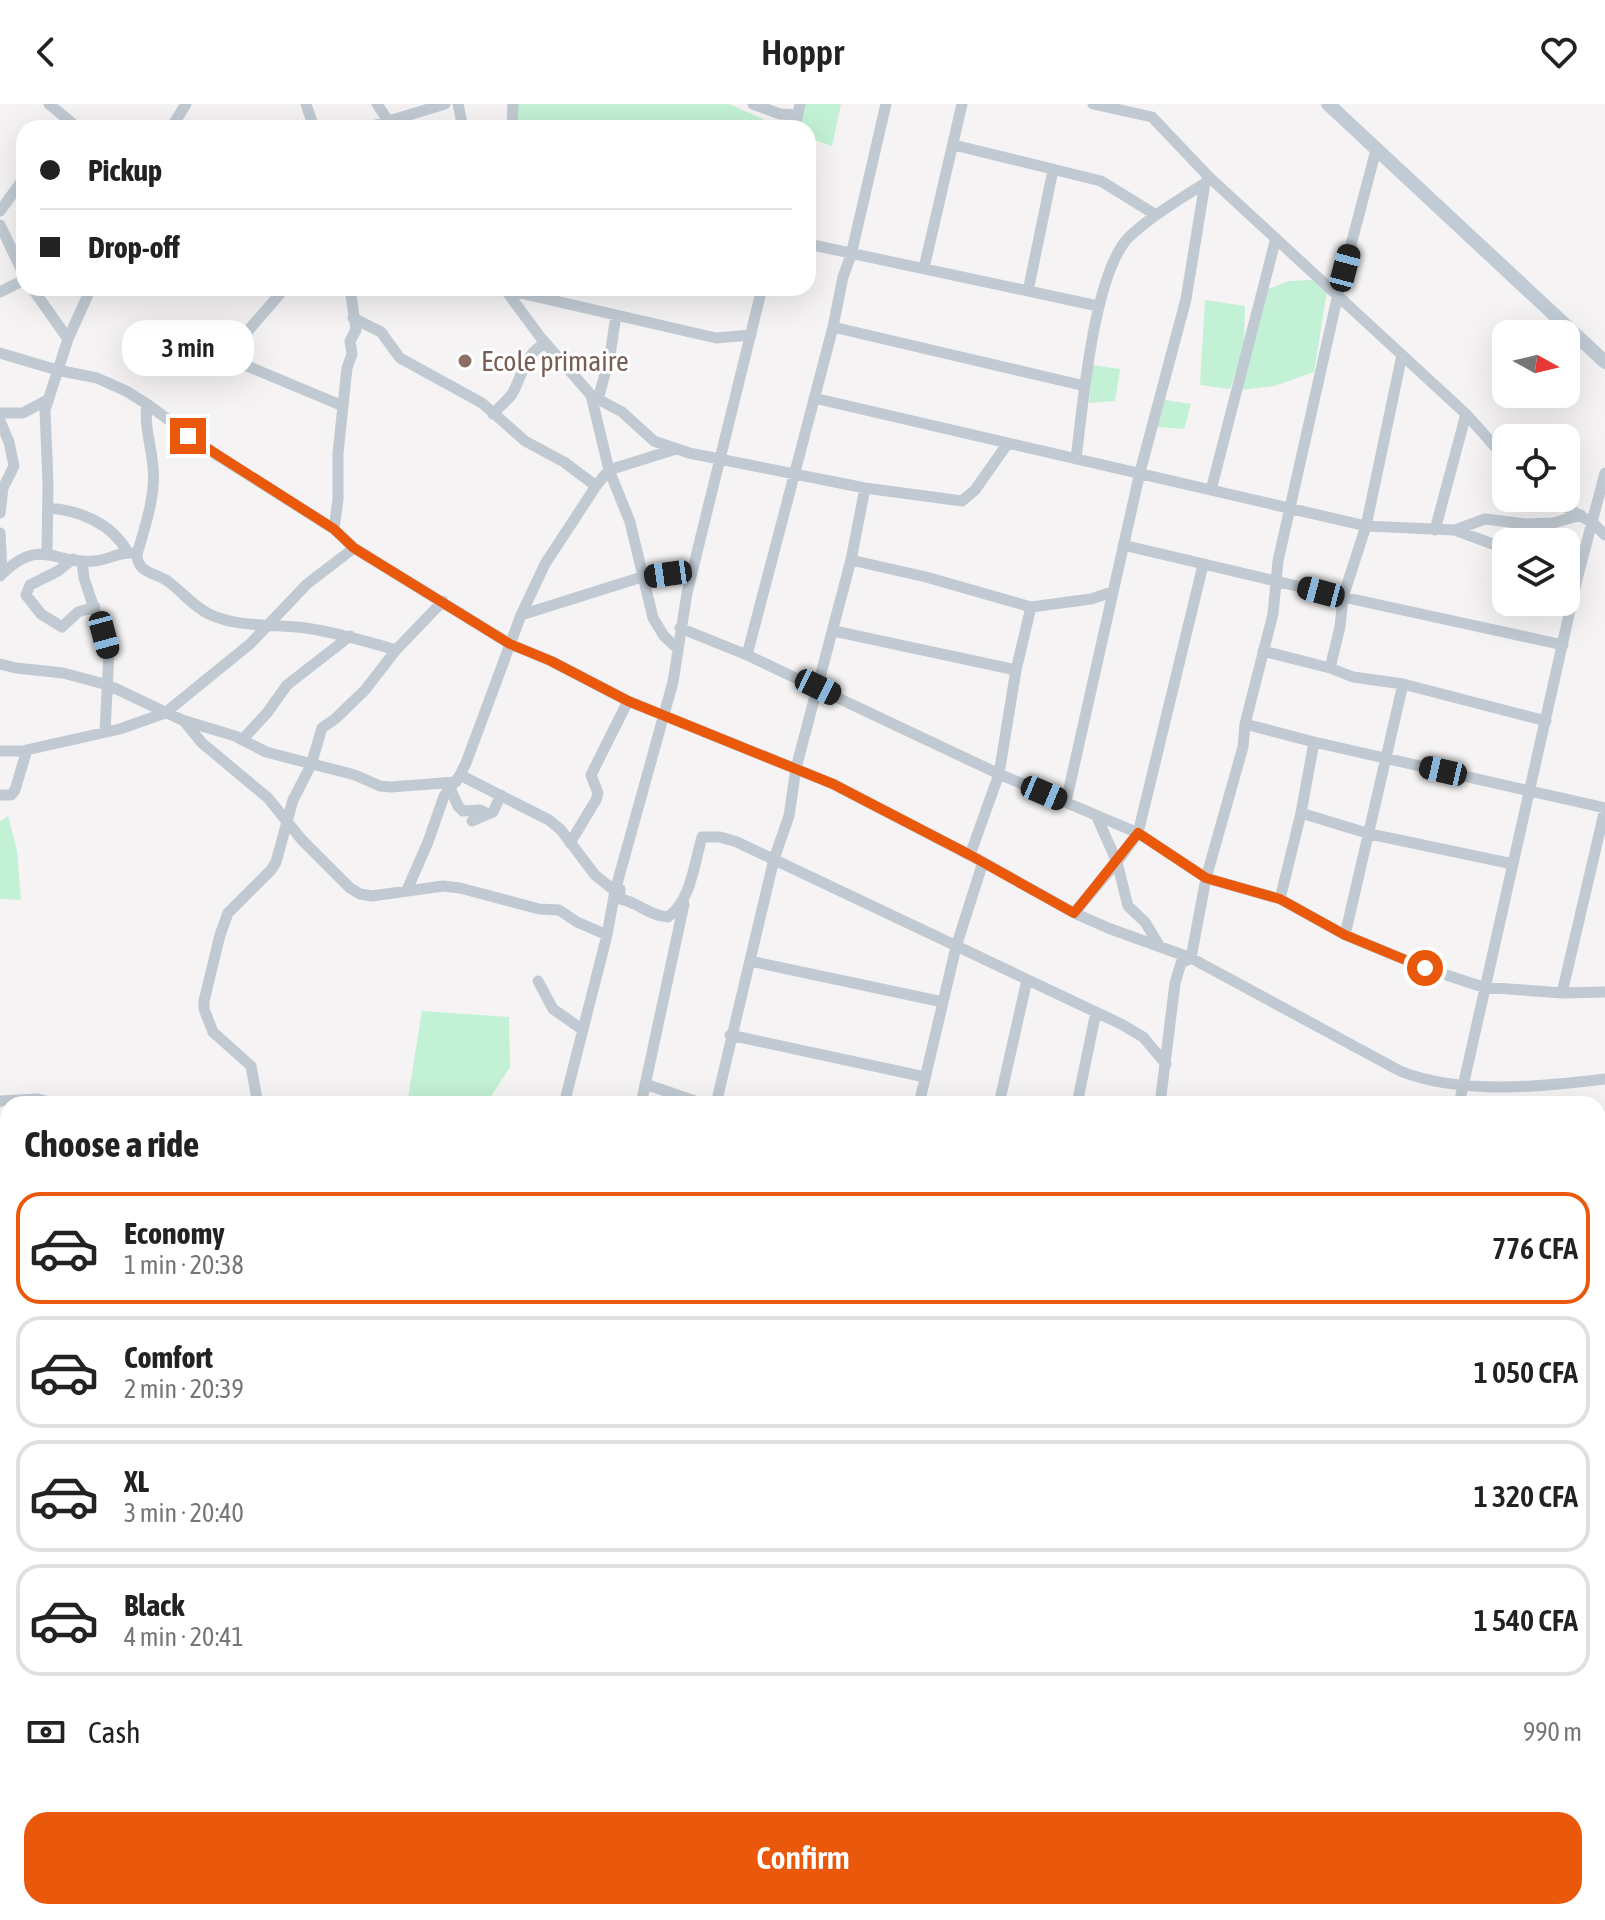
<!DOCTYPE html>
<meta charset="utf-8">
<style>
:root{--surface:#fff;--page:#f2f2f2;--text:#222;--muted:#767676;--line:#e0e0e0;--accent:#ea580c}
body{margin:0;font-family:"Asap Condensed",sans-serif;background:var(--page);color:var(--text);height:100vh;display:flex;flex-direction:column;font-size:30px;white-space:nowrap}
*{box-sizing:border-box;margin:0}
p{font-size:26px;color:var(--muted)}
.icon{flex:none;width:44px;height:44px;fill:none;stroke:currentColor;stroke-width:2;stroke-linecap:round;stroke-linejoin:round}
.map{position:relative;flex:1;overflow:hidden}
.sheet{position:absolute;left:0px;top:992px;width:1606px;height:824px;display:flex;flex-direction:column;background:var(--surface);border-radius:24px 24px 0 0;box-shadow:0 8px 32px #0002}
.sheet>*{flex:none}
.guide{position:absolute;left:16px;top:16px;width:800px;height:176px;border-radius:24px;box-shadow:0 8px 32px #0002;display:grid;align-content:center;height:176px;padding:0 24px;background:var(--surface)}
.needle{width:52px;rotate:98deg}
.tools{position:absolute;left:1492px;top:216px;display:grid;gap:16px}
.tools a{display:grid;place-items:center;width:88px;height:88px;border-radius:16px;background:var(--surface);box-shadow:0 8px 32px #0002;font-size:40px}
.end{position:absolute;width:36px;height:36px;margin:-18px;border:10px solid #ea580c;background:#fff;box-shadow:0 0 0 4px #fff}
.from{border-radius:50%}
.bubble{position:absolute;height:56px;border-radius:24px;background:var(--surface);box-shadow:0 8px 32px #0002;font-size:26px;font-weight:600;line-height:56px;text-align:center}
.car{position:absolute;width:24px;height:48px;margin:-24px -12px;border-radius:10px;box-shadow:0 0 6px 2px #0007;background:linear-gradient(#222 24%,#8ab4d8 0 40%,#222 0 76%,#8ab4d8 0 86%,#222 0)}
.guide b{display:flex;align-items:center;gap:28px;height:76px;font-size:30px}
.guide b+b{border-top:2px solid var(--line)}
.guide i{width:20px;height:20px;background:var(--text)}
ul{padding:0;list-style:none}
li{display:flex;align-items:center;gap:24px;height:112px;margin:0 16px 12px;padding:0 8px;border:4px solid var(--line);border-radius:24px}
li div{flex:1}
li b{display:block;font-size:30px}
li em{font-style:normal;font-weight:600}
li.current{border-color:var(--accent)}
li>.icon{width:72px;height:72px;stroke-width:1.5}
h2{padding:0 24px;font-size:36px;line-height:96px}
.pay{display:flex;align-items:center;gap:20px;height:88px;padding:0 24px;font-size:30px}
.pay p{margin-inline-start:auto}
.action{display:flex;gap:16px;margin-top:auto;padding:16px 24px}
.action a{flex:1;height:92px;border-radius:24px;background:var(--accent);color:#fff;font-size:32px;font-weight:600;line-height:92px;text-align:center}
header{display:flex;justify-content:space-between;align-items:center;height:104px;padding:0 24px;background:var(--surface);font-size:36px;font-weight:600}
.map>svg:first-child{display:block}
.commercial{fill:#fdf9ef}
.green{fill:#c3f1d5}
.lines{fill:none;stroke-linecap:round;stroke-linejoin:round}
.street{stroke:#c1cad2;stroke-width:11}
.secondary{stroke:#c1cbd6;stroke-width:14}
.route{stroke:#ea580c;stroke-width:10}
.education-dot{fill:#8d6e63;stroke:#fff;stroke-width:3}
.labels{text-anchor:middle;stroke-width:6;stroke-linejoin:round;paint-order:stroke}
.education-label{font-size:28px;fill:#785e54;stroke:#fff;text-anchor:start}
</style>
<header><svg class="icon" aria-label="back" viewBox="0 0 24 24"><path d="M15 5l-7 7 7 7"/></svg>Hoppr<svg class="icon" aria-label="heart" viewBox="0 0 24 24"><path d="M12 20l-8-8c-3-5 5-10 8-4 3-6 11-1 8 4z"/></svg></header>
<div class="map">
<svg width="1605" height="1816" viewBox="0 0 1605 1816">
<rect width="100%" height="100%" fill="#f5f3f3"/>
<path class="commercial" d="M 970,1808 L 1126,1808 L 1124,1816 L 968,1816 Z"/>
<path class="green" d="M 507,0 L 729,0 L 783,24 L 511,24 Z
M 805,0 L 841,0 L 832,42 L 808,34 L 808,24 L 800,24 Z
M 1312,176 L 1328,181 L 1314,268 L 1274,282 L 1240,286 L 1268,185 L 1289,177 Z
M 1205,196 L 1245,202 L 1244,242 L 1230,285 L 1200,281 Z
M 1092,261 L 1120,265 L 1115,297 L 1089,299 Z
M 1165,296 L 1191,300 L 1184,325 L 1157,323 Z
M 8,712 L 17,747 L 21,796 L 0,795 L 0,717 Z
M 422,907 L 509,913 L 510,963 L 486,1000 L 407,1000 Z
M 7,1011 L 8,1011 L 8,1307 L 0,1307 L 0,1057 Z"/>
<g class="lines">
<path class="street" d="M 49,0 L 78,24
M 306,0 L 314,24
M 377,0 L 393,24
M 458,0 L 463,24
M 753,0 L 780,10 L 798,11
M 1093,0 L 1152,13 L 1209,73 L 1466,310 L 1506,355
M 171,24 L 186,0
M 366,24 L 445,0
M 512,24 L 513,0
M 795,24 L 800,0
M 954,41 L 1101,77 L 1156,111
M 0,107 L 24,74
M 0,121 L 24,171
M 808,140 L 1098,202
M 924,164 L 962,0
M 32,184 L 68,235
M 285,184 L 227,251 L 240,259 L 343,302
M 504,184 L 541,234 L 591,291 L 609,366 L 630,418 L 653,514 L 664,532 L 678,545
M 508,186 L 716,234 L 751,231
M 1028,187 L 1053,66
M 0,188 L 24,176
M 616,211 L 610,252 L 598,295 L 622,308 L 654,337 L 689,349 L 865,384 L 962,397 L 975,386 L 1008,339
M 353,214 L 381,228 L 400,254 L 482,299 L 525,337 L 564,358 L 596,382
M 833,223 L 1085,282
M 0,249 L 57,266 L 97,274 L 126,287 L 147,300 L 215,350 L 334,425 L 354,444 L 510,540 L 551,557 L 628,597 L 833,680 L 983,758 L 1074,809 L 1108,824 L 1191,854 L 1400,967 C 1460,991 1542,983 1605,975
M 814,294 L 1366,422 L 1455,426 L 1506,445
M 0,309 L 23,309 L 47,296
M 493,310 C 499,303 507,297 512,290 C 522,273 525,248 545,240
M 0,317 L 9,338 L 14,362 L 3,384 L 0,409
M 1076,354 C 1083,302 1093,170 1129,133 C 1151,112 1179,96 1205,79
M 1211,386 L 1276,134
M 1550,394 L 1593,419 L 1605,431
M 48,404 C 79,406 111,419 127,447
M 334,425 L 338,395 L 338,349 L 347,264 L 352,250 L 350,237 L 356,226 L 350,184
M 1435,426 L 1466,310
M 1455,426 L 1485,415 L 1526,420 L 1553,419 L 1581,411
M 0,429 L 2,469
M 1123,441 L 1343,493 L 1563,541
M 47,449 L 48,379 L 45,306 L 68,235 L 91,184
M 137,450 C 145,423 156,391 153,363 C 151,340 144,322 147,300
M 73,455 L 58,467 L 30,481 L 26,491 L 41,510 L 62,523 L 78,508 L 95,503
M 851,456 L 926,473 L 1031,503 L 1091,495 L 1112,488
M 82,457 L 84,474 L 109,549 L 105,627
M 0,472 C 41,431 53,461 94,457 C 110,456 121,446 137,450 C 137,468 152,468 166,476 C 181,486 192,502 209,510 C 238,524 275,520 306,524 C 337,529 366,537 396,546
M 521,511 L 642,473 L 692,469
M 680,524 L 747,551 L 999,670 L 1138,729 L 1206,774 L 1280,795 L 1345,831 L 1425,864 L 1483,883 L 1562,889 L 1605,888
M 834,527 L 1016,566
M 1263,547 L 1330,564 L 1353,573 L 1403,580 L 1546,617
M 747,551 L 833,223 L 843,173 L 851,151 L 886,0
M 0,560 L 16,564 L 63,569 L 108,581 L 182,616 L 235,632 L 266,648 L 355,671 L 380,682 L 391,683 L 456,678
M 1330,564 L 1340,523 L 1343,493 L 1366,422 L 1402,251
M 184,617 L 202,639 L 268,694 L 302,736 L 350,784 L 360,790 L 372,792 L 443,782 L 460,784 L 539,805 L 559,806 L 577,818 L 607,831
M 1245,620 L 1314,638 L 1605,704
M 242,636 L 267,609 L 287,581 L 350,532
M 0,647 L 22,647 L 120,625 L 165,609 L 250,540 L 307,480 L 354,444
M 460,671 L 549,716 L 561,726 L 595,771 L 615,787
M 451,686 L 458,702 L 463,707 L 480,706 L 488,710
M 0,691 L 11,691 L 15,686 L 27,646
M 1066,698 L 1140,368 L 1186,195 L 1205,79 L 1209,73
M 1301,709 L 1370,730 L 1513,760
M 472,717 L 493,708 L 501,691
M 570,739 L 596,696 L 598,689 L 591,671 L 628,597
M 970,751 L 999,670 L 1016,566 L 1031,503
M 620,785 L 620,795 C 638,798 649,812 668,813 C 691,797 694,760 702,733 L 720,733 L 737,738 L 1121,920 L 1143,933 L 1166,960
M 407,786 L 428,738 L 444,692 L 460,671 L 466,659 L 521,511 L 545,460 L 596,382 L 609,366 L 676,345
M 1280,795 L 1301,709 L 1314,638
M 1074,809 L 1117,758 L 1096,711
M 1345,831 L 1403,580
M 1160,843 L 1145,818 L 1128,802 L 1117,758 L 1138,729 L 1203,461
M 750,857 L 943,898
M 538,877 L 553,905 L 583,926
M 1562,889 L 1605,705
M 730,931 L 925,973
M 645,980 L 704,1000
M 0,997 L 38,995 L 55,1000
M 258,1000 L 251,962 L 213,928 L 204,905 L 204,897 L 220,831 L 228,809 L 271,766 L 276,758 L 293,696 L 311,661 L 322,624 L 335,615 L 365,586 L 396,546 L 443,497
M 564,1000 L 607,831 L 615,787 L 673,578 L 687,489 L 762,184
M 641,1000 L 684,800
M 716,1000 L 774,755 L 789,712 L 796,664 L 851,456 L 865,384
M 919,1000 L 956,843 L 983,758
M 999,1000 L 1027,876
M 1077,1000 L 1096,908
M 1160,1000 L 1175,879 L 1181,859 L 1191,854 L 1206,774 L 1243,643 L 1245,620 L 1273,510 L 1278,457 L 1338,190 L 1376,46
M 1459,1000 L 1577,475 L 1605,369
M 1598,1065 L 1605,1064
M 1598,1226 L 1605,1227
M 1598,1283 L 1605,1284
M 1598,1361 L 1605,1362
M 0,1380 L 8,1383
M 1598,1420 L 1605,1378
M 1598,1437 L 1605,1439
M 0,1493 L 8,1495
M 1598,1519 L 1605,1521
M 0,1549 L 8,1537
M 0,1632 L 8,1632
M 0,1676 L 8,1678
M 0,1760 L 8,1755
M 0,1770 L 8,1778
M 1598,1777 L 1605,1746
M 41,1808 L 49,1816
M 397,1808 L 433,1816
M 771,1808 L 808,1816
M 1500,1808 L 1500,1816
M 366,1816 L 369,1808
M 518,1816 L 521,1808
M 595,1816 L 597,1808
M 895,1816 L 897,1808
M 971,1816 L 973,1808
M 1129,1816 L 1131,1808
M 1205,1816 L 1207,1808
M 1589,1816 L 1591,1808"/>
<path class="secondary" d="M 1328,0 L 1605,258"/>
</g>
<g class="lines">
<path class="route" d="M 188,332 L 334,425 L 354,444 L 510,540 L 551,557 L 628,597 L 833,680 L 970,751 L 1074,809 L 1138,729 L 1206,774 L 1280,795 L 1345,831 L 1425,864"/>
</g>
<circle class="education-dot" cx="465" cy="257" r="8"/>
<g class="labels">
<g class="education-label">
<text x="481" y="267">Ecole primaire</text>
</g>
</g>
</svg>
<div class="tools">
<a><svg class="needle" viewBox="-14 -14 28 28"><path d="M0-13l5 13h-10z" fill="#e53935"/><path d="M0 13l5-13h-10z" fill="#767676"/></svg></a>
<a><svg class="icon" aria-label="locate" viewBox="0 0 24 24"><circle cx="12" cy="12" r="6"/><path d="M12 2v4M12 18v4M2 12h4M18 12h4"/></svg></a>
<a><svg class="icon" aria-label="layers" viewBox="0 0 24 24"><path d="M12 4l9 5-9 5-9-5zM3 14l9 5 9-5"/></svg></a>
</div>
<i class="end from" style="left:1425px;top:864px"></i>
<i class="end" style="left:188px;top:332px"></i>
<div class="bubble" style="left:122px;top:216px;width:132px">3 min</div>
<i class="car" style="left:1345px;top:164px;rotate:15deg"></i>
<i class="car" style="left:668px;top:470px;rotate:262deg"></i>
<i class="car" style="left:1321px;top:488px;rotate:285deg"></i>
<i class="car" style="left:104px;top:531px;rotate:165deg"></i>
<i class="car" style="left:818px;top:583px;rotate:116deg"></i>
<i class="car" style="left:1443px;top:667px;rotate:283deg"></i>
<i class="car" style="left:1044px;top:689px;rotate:113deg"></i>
<div class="guide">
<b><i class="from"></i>Pickup</b>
<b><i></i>Drop-off</b>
</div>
<section class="sheet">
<h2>Choose a ride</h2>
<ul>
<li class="current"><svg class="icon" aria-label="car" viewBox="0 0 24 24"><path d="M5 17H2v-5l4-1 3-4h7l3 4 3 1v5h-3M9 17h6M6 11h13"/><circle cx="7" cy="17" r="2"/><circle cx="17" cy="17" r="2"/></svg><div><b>Economy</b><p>1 min · 20:38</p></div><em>776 CFA</em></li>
<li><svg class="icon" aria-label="car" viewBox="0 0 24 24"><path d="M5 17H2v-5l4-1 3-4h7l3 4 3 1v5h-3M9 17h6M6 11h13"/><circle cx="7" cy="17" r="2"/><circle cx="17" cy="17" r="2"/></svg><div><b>Comfort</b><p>2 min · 20:39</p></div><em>1 050 CFA</em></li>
<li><svg class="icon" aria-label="car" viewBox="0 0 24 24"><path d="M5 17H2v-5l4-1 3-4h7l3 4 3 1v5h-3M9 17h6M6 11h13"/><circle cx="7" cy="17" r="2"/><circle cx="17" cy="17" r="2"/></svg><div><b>XL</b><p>3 min · 20:40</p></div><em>1 320 CFA</em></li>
<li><svg class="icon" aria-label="car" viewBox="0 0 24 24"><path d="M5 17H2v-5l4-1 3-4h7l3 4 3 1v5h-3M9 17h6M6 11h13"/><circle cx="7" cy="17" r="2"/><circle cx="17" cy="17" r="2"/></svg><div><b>Black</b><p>4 min · 20:41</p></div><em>1 540 CFA</em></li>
</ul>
<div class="pay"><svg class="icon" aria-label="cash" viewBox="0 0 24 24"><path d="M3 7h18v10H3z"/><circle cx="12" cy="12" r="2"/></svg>Cash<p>990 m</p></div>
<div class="action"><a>Confirm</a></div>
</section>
</div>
